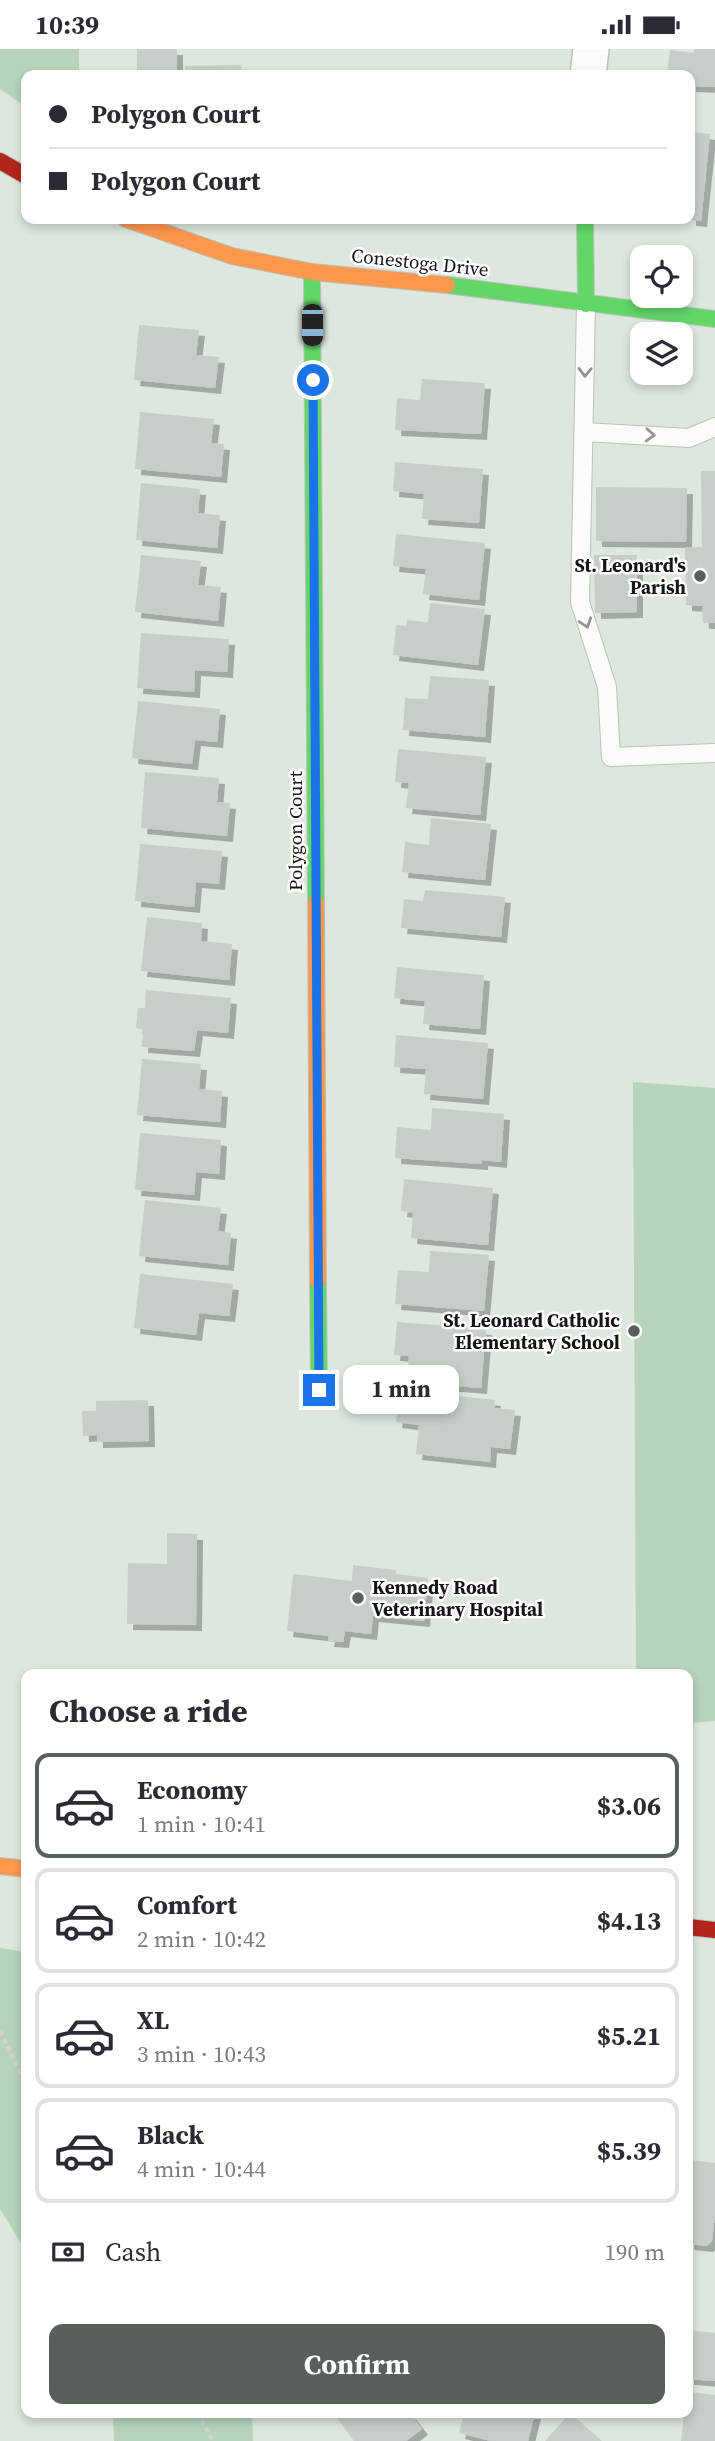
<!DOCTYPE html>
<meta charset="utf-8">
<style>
:root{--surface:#fff;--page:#f2f2f3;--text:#2b2b33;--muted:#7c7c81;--line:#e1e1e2;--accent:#586059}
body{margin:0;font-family:"Source Serif 4",serif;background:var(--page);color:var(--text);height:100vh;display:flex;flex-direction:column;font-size:26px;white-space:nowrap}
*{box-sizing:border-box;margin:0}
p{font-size:23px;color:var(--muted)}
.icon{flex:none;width:38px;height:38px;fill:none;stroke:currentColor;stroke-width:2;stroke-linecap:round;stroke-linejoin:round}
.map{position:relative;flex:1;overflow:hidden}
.panel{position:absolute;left:21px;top:1620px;width:672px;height:749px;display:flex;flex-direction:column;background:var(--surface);border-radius:14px;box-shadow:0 4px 10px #0003}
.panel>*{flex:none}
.banner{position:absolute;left:21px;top:21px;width:674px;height:154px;border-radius:14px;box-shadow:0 4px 10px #0003;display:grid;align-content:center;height:154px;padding:0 28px;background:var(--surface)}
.controls{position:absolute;left:630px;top:196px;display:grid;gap:14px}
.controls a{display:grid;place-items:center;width:63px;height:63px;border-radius:14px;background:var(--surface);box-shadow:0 4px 10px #0003;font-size:35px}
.end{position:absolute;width:32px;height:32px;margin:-16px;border:9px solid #1a73e8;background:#fff;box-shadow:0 0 0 4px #fff}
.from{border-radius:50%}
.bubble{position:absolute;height:49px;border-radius:14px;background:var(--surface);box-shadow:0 4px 10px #0003;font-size:23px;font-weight:700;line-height:49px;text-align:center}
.car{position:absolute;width:21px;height:42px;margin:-21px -10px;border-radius:9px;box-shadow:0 0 5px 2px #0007;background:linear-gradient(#222 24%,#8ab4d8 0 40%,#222 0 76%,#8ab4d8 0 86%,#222 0)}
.banner b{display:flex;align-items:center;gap:24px;height:66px;font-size:26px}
.banner b+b{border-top:2px solid var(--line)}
.banner i{width:18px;height:18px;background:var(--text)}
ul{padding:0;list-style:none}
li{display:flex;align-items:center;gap:21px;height:105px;margin:0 14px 10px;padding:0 14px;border:4px solid var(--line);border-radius:14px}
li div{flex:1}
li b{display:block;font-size:26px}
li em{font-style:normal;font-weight:700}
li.current{border-color:var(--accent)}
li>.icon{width:63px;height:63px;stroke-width:1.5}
h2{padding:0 28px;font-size:32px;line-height:84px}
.pay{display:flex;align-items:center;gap:18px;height:77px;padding:0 28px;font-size:26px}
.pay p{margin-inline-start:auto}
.action{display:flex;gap:14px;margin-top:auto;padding:14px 28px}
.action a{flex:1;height:80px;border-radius:14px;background:var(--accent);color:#fff;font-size:28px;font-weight:700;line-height:80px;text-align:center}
.status{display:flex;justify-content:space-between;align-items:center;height:49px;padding:0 35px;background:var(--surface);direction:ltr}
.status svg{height:19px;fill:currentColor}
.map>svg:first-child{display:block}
.green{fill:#b7d3bb}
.building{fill:#c7cec7;filter:url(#shadow)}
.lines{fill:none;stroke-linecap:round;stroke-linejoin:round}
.lane-casing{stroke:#bbc2bb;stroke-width:20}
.street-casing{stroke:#bbc2bb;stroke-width:38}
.fast-casing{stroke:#bbc2bb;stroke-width:18}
.slow-casing{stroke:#bbc2bb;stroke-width:18}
.jam-casing{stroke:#bbc2bb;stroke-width:18}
.path{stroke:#d1d4d1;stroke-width:4.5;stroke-dasharray:5 3.5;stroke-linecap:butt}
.lane{stroke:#fafbfa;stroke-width:18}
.street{stroke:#fafbfa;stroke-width:35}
.fast{stroke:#63d668;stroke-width:16}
.slow{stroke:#ff974d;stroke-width:16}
.jam{stroke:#b3261e;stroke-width:16}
.oneway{stroke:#919492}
.route{stroke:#1a73e8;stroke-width:9}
.poi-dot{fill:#586059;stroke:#fff;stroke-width:2.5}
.labels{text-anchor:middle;stroke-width:5;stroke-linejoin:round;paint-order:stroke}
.street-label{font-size:19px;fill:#111712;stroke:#fff}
.poi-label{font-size:19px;font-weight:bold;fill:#111712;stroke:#fff;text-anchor:end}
</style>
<div class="status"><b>10:39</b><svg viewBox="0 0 49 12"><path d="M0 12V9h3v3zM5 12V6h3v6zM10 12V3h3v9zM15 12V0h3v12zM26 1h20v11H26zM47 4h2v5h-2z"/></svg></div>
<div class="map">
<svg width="715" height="2392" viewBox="0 0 715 2392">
<defs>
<filter id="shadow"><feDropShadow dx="6" dy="6" stdDeviation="0" flood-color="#0004"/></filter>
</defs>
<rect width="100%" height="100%" fill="#dde7de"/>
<path class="green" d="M 0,0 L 79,0 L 79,26 L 26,26 L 26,58 L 0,40 Z
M 633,1033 L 715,1039 L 715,1672 L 688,1674 L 688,1626 L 636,1626 Z
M 0,1899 L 26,1903 L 26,2202 L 0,2160 Z
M 113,2364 L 252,2364 L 253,2392 L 114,2392 Z"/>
<path class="building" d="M 137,0 L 177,0 L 177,26 L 137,26 Z
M 694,0 L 715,0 L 715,38 L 690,37 L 690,26 L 667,26 L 670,1 L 694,4 Z
M 241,16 L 241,26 L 185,26 L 185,17 Z
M 690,83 L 710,85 L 701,172 L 690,171 Z
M 139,276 L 199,281 L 196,306 L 219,308 L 215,339 L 134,331 Z
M 422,330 L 485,334 L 481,385 L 395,381 L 397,349 L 420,351 Z
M 140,363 L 214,370 L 211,394 L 224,395 L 221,428 L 135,420 Z
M 395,413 L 483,420 L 479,474 L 422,470 L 424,445 L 393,442 Z
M 701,422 L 715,422 L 715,574 L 703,574 L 702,557 L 686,556 L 685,498 L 702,498 Z
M 141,434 L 200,440 L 198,464 L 220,466 L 217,499 L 136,491 Z
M 596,438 L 687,439 L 686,493 L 596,492 Z
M 396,485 L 485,494 L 479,551 L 423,545 L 426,520 L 393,517 Z
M 141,506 L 201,512 L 198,536 L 221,538 L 218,572 L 135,563 Z
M 594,506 L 637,506 L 637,563 L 595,564 Z
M 430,554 L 485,560 L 478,616 L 393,606 L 396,576 L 406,577 L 407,571 L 428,573 Z
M 141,584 L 229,590 L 227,623 L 195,621 L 194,643 L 137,639 Z
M 430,627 L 489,631 L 485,688 L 403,681 L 405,649 L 428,650 Z
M 138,652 L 220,660 L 217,693 L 195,691 L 192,715 L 132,709 Z
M 398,700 L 486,708 L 480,766 L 406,759 L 409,734 L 395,733 Z
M 145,723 L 219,729 L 217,753 L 230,754 L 227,787 L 141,779 Z
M 431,769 L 491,775 L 485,831 L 402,823 L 405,793 L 429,796 Z
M 140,795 L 222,802 L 219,835 L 196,833 L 194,858 L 135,852 Z
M 425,841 L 505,848 L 501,888 L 401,879 L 404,850 L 423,852 Z
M 147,868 L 202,874 L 201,892 L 232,895 L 229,931 L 141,922 Z
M 397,918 L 484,926 L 480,980 L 423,975 L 425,952 L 394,949 Z
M 146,941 L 231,949 L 228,984 L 197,981 L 194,1002 L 142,998 L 143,980 L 136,979 L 138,959 L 145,959 Z
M 396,986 L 488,994 L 483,1050 L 424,1045 L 426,1020 L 394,1018 Z
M 142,1010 L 201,1015 L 199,1040 L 222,1042 L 220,1073 L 137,1066 Z
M 432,1059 L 504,1065 L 501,1113 L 482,1111 L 482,1115 L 395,1109 L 397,1078 L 431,1081 Z
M 140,1084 L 221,1091 L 219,1125 L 196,1123 L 194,1146 L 135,1141 Z
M 404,1130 L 493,1139 L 488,1196 L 411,1189 L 413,1164 L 401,1162 Z
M 145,1151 L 221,1159 L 218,1182 L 231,1184 L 228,1216 L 139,1207 Z
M 430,1202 L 489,1206 L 484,1262 L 395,1255 L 398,1221 L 429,1223 Z
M 140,1225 L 233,1235 L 229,1267 L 199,1264 L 196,1286 L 134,1279 Z
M 397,1273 L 486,1280 L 481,1339 L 407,1333 L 409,1307 L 394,1306 Z
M 400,1341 L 495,1351 L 494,1359 L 515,1361 L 510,1400 L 491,1398 L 490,1413 L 416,1405 L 419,1376 L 396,1373 Z
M 148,1351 L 149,1392 L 97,1393 L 97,1386 L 83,1387 L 82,1362 L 96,1362 L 96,1352 Z
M 167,1484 L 197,1485 L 196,1576 L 127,1575 L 128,1514 L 167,1515 Z
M 353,1516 L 396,1521 L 396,1525 L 428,1529 L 424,1572 L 373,1567 L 371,1585 L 345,1582 L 343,1593 L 328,1592 L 329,1587 L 287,1582 L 293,1525 L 352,1532 Z
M 688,2111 L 715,2114 L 715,2165 L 712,2192 L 707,2197 L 688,2195 Z
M 688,2281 L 715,2284 L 715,2332 L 688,2330 Z
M 688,2343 L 715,2346 L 715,2392 L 681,2392 L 684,2364 L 688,2364 Z
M 342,2364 L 410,2364 L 422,2380 L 406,2392 L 354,2392 L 336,2368 Z
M 464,2364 L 535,2364 L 528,2392 L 491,2392 L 459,2384 Z
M 570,2364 L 602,2392 L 545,2392 Z"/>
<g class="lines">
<defs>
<path id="lane" d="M 586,255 L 580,553 L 607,638 L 611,708 L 715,704
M 584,383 L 689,389 L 715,378"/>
<path id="street" d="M 588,26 L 591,0"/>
<path id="fast" d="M 585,170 L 586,255
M 312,223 L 316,854
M 447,236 L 715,270
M 318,1232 L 319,1341"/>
<path id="slow" d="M 126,170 L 232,207 L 312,223 L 447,236
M 316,854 L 318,1232
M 0,1817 L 26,1820"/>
<path id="jam" d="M 0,112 L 26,127
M 688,1878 L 715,1881"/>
</defs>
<use href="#lane" class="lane-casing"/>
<use href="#street" class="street-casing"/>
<use href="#fast" class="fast-casing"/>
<use href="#slow" class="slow-casing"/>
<use href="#jam" class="jam-casing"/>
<path class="path" d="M 0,1982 L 26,2034
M 197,2364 L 213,2392"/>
<use href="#lane" class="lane"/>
<use href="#street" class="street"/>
<use href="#fast" class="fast"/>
<use href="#slow" class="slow"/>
<use href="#jam" class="jam"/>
</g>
<defs><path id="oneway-chevron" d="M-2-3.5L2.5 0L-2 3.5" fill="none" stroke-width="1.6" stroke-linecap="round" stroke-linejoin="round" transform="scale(1.75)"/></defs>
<g class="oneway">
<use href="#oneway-chevron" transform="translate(585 323) rotate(91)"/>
<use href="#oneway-chevron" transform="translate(650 386) rotate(3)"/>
<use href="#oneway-chevron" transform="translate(586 574) rotate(72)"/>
</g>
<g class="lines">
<path class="route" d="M 313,331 L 319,1341"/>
</g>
<g class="poi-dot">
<circle cx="700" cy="527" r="7"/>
<circle cx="634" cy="1282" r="7"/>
<circle cx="358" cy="1549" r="7"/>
</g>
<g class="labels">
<g class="street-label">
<text transform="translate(420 213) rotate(6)" y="7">Conestoga Drive</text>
<text transform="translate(295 782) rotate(-90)" y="7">Polygon Court</text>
</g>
<g class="poi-label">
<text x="686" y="523">St. Leonard's<tspan x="686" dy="22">Parish</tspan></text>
<text x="620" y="1278">St. Leonard Catholic<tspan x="620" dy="22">Elementary School</tspan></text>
<text x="372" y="1545" text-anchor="start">Kennedy Road<tspan x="372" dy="22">Veterinary Hospital</tspan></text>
</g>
</g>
</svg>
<div class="controls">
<a><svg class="icon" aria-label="locate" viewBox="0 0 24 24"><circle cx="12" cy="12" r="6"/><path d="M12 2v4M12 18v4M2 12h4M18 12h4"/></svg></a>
<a><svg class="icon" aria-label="layers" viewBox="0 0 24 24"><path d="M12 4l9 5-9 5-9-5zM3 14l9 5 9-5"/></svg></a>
</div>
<i class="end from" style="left:313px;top:331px"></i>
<i class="end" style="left:319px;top:1341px"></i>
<div class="bubble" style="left:343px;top:1316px;width:116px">1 min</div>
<i class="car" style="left:312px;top:276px;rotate:180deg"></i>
<div class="banner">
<b><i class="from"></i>Polygon Court</b>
<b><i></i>Polygon Court</b>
</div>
<section class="panel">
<h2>Choose a ride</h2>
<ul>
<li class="current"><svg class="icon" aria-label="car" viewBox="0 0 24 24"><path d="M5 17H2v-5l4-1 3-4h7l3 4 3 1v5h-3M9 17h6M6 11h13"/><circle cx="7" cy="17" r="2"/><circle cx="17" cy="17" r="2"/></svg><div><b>Economy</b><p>1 min · 10:41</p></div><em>$3.06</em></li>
<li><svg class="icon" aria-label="car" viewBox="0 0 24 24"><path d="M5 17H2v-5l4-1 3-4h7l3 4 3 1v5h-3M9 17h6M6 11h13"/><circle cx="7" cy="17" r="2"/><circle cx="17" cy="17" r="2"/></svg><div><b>Comfort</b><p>2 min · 10:42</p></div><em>$4.13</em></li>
<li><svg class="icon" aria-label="car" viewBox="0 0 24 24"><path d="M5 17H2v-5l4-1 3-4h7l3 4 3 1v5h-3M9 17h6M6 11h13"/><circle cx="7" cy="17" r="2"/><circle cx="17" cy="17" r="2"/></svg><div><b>XL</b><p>3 min · 10:43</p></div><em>$5.21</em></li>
<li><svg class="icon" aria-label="car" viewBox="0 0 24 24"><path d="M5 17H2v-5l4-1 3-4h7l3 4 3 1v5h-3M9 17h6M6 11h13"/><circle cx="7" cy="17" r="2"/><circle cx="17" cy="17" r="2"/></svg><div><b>Black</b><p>4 min · 10:44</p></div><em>$5.39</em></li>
</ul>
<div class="pay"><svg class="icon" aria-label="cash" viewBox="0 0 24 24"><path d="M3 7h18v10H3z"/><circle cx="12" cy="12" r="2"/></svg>Cash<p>190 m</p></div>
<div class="action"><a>Confirm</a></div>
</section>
</div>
